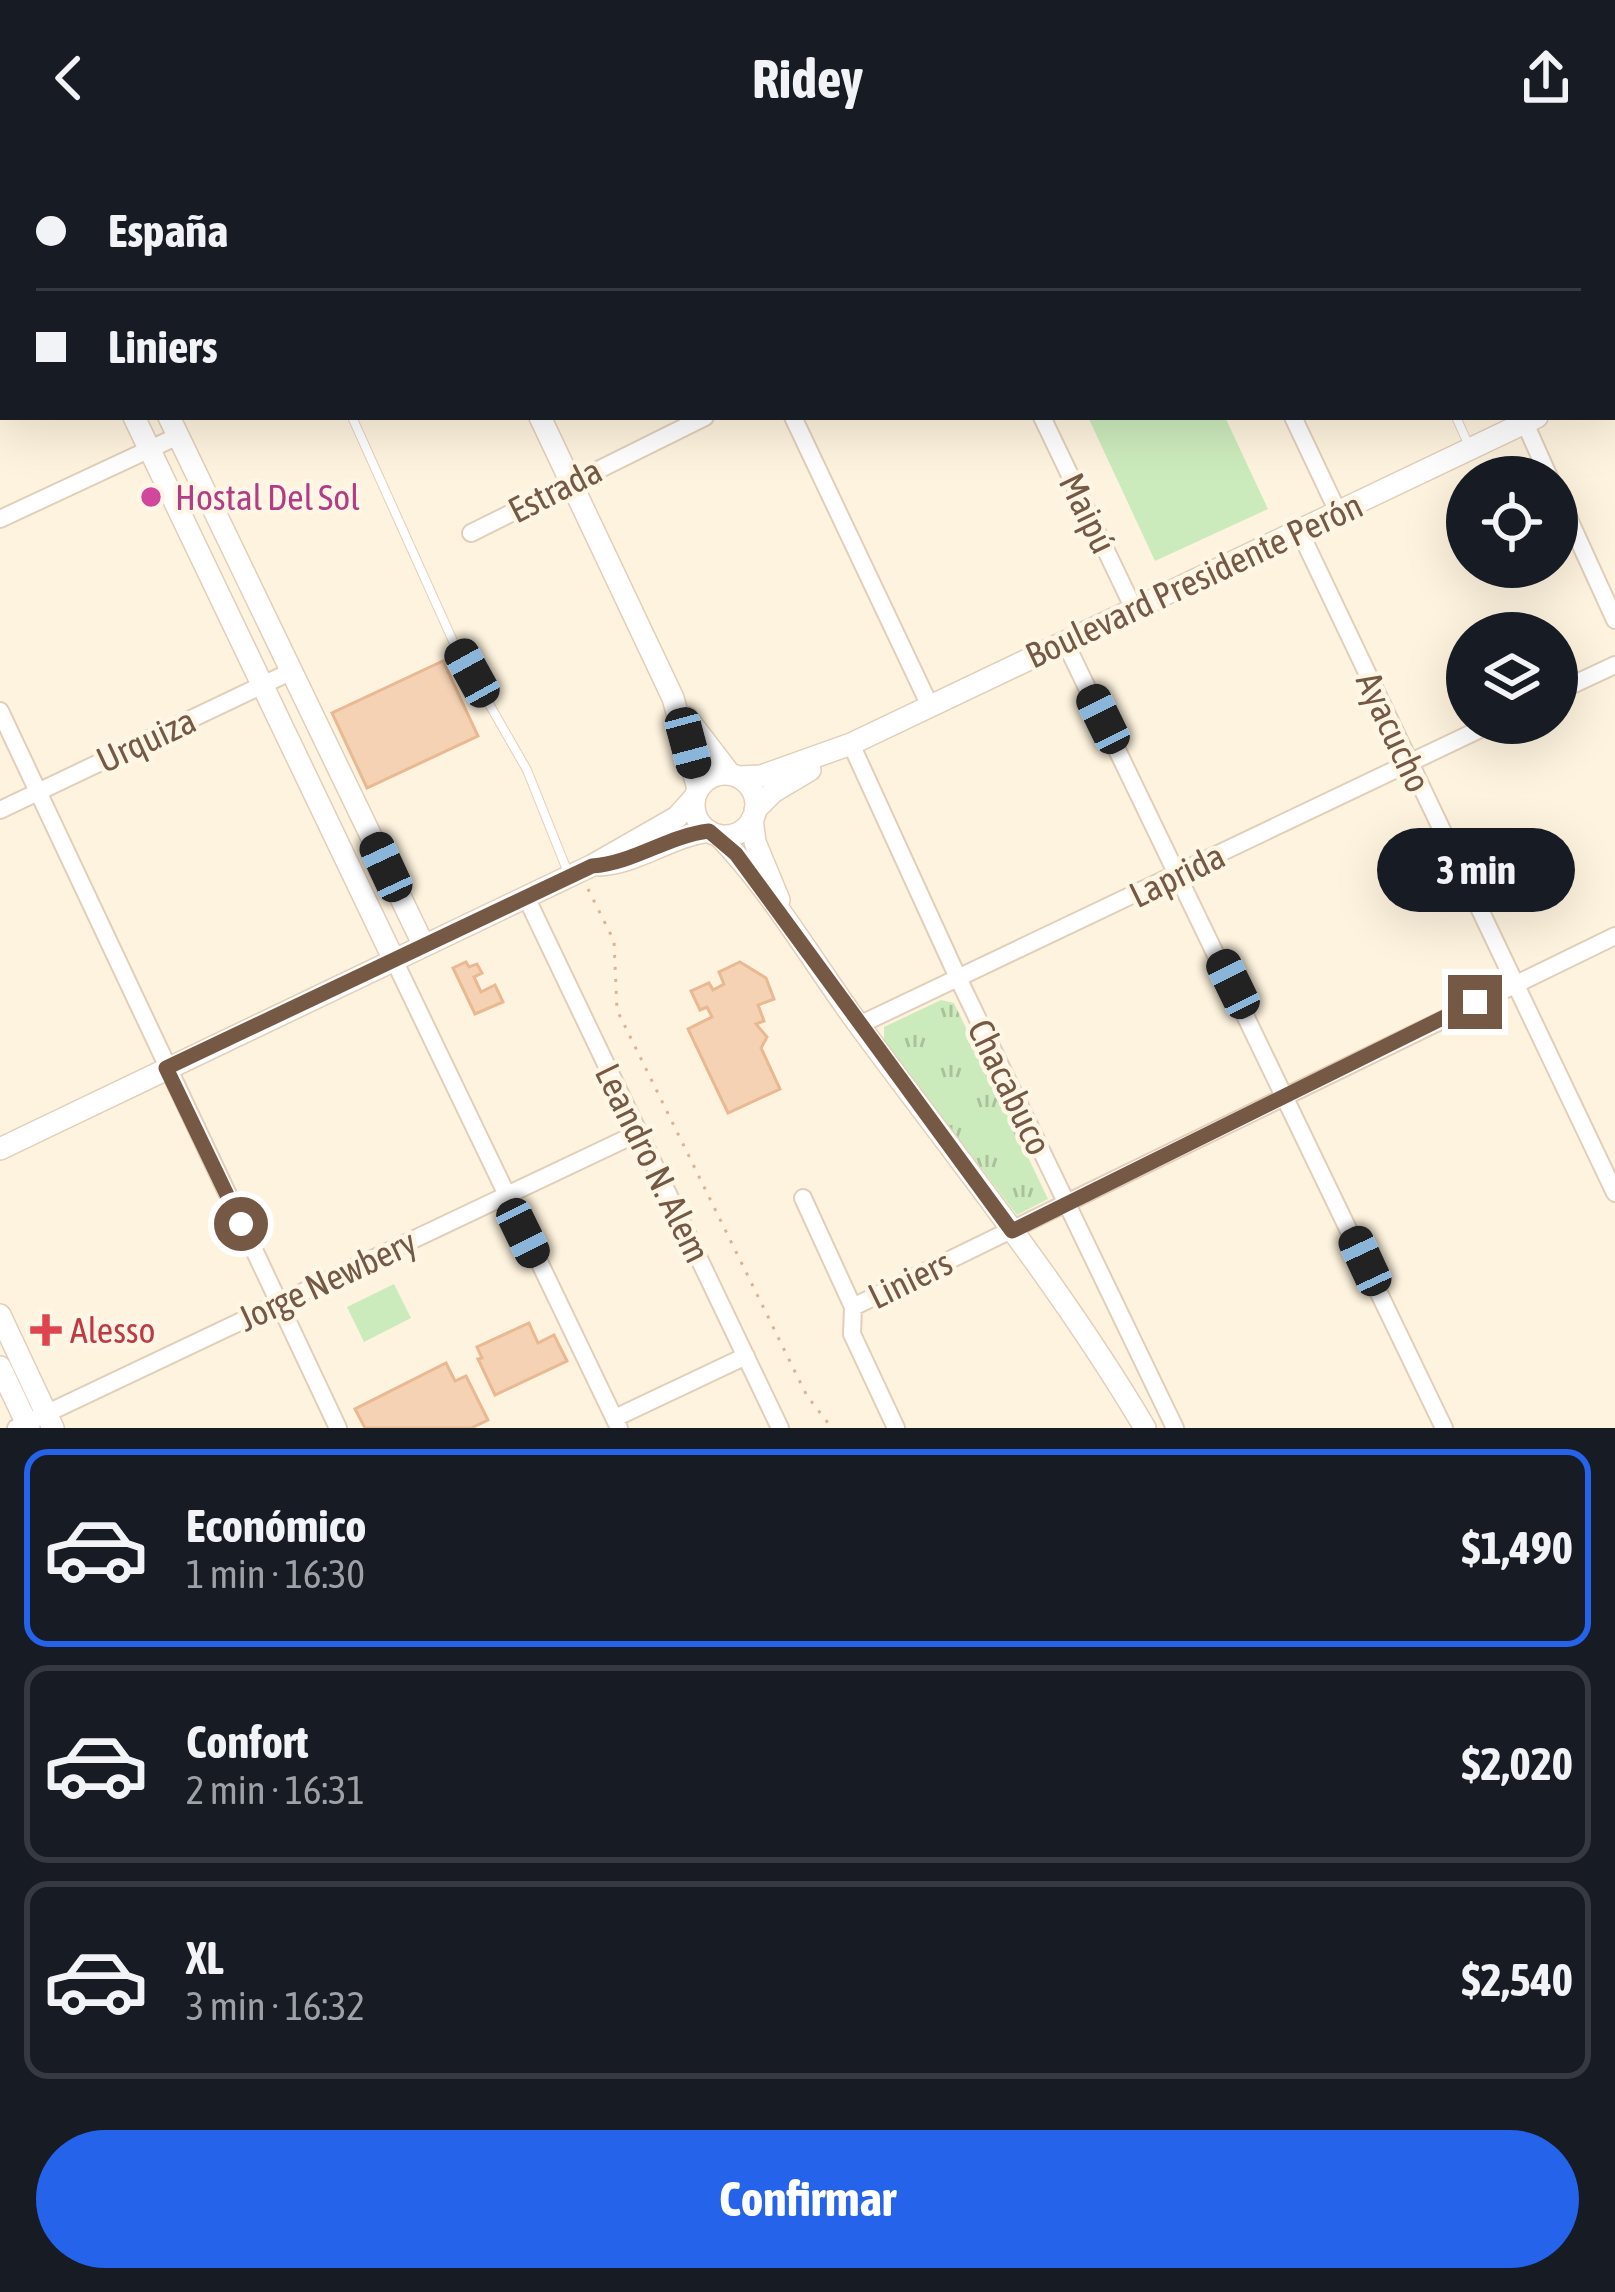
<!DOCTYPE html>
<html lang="es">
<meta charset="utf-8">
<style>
:root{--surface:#171b24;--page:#20242c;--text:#f1f3f6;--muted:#9ea1a6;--line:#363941;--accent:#2563eb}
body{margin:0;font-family:"Asap Condensed",sans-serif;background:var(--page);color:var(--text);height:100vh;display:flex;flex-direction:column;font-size:45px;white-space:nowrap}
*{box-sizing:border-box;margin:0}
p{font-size:39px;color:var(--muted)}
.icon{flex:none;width:66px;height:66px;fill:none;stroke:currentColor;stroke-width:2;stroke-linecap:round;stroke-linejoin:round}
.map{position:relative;height:1272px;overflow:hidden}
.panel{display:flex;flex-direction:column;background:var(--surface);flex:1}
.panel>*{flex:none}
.hud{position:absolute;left:0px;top:0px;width:1617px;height:264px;box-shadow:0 12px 48px #0002;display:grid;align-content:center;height:264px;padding:0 36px;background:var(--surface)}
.tools{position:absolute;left:1446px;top:300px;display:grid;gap:24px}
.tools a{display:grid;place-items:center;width:132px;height:132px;border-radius:50%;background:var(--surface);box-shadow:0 12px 48px #0002;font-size:60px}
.end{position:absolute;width:54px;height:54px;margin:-27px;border:15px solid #755945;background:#fff;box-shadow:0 0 0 6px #fff}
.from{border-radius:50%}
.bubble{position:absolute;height:84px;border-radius:42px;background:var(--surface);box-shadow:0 12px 48px #0002;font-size:39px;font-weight:700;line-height:84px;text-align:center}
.car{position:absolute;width:36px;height:72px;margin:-36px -18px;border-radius:15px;box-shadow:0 0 9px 3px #0007;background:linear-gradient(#222 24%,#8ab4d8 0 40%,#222 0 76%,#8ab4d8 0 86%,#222 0)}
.hud b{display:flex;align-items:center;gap:42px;height:114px;font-size:45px}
.hud b+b{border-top:3px solid var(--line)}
.hud i{width:30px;height:30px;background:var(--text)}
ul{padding:21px 0 0;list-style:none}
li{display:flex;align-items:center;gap:36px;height:198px;margin:0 24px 18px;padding:0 12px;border:6px solid var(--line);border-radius:24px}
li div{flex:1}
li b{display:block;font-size:45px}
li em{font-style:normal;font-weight:700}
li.active{border-color:var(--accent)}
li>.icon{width:108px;height:108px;stroke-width:1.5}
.button{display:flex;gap:24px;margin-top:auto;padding:24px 36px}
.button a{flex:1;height:138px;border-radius:72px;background:var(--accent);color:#fff;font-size:48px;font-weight:700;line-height:138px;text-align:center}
header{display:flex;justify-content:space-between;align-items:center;height:156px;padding:0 36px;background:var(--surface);font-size:54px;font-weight:700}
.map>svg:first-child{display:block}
.park{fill:url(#park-tufts)}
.pitch{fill:#ccebbc}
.building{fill:#f5d2b4;stroke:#e8b993;stroke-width:3}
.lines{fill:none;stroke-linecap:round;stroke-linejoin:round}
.service-casing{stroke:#e2cfba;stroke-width:10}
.minor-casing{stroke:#e2cfba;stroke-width:20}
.tertiary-casing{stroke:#e2cfba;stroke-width:24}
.path{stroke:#d9b597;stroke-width:3;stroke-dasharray:3 9;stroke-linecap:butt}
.service{stroke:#fff;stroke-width:8}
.minor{stroke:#fff;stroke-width:16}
.tertiary{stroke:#fff;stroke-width:21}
.route{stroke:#755945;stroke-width:15}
.hotel-dot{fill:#d1479c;stroke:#fff6e5;stroke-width:4.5}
.health-dot{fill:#e0444e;stroke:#fff6e5;stroke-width:4.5}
.labels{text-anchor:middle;stroke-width:9;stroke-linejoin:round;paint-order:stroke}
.street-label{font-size:36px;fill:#755945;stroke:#fff6e5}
.hotel-label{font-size:36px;fill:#b23c85;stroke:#fff6e5;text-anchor:start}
.health-label{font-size:36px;fill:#be3a42;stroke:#fff6e5;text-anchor:start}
</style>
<header><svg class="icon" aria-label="back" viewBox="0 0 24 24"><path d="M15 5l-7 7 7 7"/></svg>Ridey<svg class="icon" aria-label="share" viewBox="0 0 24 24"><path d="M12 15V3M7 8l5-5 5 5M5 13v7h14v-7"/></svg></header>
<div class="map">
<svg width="1615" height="1272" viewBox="0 0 1615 1272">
<defs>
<pattern id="park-tufts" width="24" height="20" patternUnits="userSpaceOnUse" patternTransform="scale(3)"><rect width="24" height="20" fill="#ccebbc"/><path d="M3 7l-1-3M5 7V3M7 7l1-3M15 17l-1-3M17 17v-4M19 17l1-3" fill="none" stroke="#aac19b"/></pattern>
</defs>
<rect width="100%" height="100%" fill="#fef3de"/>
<path class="park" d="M 941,844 L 954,847 L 1048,1043 L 1017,1059 L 884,884 L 884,871 Z"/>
<path class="pitch" d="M 1088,261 L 1225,261 L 1268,353 L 1155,405 Z
M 394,1128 L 411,1162 L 364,1186 L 347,1151 Z"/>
<path class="building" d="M 443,505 L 478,580 L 367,632 L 332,557 Z
M 466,806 L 469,811 L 477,808 L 482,817 L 474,821 L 481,836 L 495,829 L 503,846 L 475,858 L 453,812 Z
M 740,806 L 766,822 L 774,843 L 758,849 L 764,865 L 756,868 L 767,881 L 761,892 L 780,933 L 728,957 L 688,873 L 712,861 L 707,851 L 700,854 L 691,835 L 709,827 L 713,834 L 724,828 L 719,816 Z
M 529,1167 L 538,1187 L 554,1179 L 567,1205 L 495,1239 L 478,1203 L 482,1202 L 477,1191 Z
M 446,1207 L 455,1225 L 466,1220 L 488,1264 L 471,1272 L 365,1272 L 355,1253 Z"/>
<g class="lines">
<defs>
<path id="service" d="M 220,0 L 221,3
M 352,261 L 453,485 L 527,614 L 569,719
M 1456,261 L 1470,292"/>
<path id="minor" d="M 668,0 L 670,3
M 917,0 L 918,3
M 1169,0 L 1170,3
M 1417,0 L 1418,3
M 442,3 L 448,0
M 1241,3 L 1247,0
M 1614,31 L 1615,30
M 0,81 L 3,79
M 793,261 L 930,550
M 1042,261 L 1134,453
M 1293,261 L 1338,356
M 1525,267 L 1549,321
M 1557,337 L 1615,464
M 0,363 L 178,280
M 1299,374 L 1615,1037
M 471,377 L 705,261
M 1065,486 L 1444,1272
M 1557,536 L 1615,509
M 0,555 L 338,1272
M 851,588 L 959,824 L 1175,1272
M 0,654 L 292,515
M 526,741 L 780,1272
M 394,804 L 619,1272
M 859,869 L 1493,567
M 803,1042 L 853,1151 L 852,1178 L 896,1272
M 853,1151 L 1615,780
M 615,1262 L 746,1200
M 16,1272 L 638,977"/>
<path id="tertiary" d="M 13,0 L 14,3
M 44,0 L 46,3
M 415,0 L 416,3
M 1614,225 L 1615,224
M 134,261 L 394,804
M 169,261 L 424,790
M 540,261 L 673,542 L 698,633
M 687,562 L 730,618
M694 649a31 31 0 1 1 62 0a31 31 0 1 1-62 0Z
M 739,621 L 761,620 L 851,588 L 1537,261
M 755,654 L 773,636 L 810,614
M 752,663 L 755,686 L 779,744
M 718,679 C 773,736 812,805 859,869 C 957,1002 1061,1130 1145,1272
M 599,709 C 638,707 670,680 709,675
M 0,993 L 593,709 L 677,661 L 694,642
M 0,1159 L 53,1272
M 0,1211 L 29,1272"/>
</defs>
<use href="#service" class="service-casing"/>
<use href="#minor" class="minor-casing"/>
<use href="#tertiary" class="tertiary-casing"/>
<path class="path" d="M 588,733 L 614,785 L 617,854 L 807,1240 L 832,1272"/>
<use href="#service" class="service"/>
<use href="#minor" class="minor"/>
<use href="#tertiary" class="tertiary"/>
</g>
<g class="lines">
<path class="route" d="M 241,1068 L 166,912 L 592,710 C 634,707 667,680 709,675 L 736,698 L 1012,1075 L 1475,846"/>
</g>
<circle class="hotel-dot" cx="151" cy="341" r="12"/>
<path class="health-dot" d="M40 1156h12v12h12v12h-12v12h-12v-12h-12v-12h12z"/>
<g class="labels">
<g class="street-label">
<text transform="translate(555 334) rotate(-27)" y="13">Estrada</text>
<text transform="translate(1088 357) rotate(64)" y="13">Maipú</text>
<text transform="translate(1194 424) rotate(-25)" y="13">Boulevard Presidente Perón</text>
<text transform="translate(1394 576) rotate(65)" y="13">Ayacucho</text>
<text transform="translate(146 584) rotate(-25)" y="13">Urquiza</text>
<text transform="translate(1177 719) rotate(-26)" y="13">Laprida</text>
<text transform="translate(1010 931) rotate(64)" y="13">Chacabuco</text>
<text transform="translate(653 1007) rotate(64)" y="13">Leandro N. Alem</text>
<text transform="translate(910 1123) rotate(-26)" y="13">Liniers</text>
<text transform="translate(327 1124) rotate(-25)" y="13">Jorge Newbery</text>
</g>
<g class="hotel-label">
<text x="175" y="354">Hostal Del Sol</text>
</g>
<g class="health-label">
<text x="70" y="1187">Alesso</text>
</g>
</g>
</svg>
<div class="tools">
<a><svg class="icon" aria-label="locate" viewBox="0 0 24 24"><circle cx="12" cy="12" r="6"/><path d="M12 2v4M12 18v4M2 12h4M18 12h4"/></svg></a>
<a><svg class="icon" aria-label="layers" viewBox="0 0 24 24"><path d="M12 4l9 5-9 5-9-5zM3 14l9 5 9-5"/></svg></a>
</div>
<i class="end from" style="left:241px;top:1068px"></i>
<i class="end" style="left:1475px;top:846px"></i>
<div class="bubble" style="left:1377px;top:672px;width:198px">3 min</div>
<i class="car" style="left:472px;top:517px;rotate:331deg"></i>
<i class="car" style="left:1103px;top:563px;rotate:334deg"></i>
<i class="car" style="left:688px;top:587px;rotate:165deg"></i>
<i class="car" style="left:386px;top:711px;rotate:335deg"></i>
<i class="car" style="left:1233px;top:828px;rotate:334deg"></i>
<i class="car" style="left:523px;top:1077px;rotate:154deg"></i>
<i class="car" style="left:1365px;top:1105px;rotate:335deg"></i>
<div class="hud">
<b><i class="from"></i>España</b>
<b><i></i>Liniers</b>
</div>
</div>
<section class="panel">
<ul>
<li class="active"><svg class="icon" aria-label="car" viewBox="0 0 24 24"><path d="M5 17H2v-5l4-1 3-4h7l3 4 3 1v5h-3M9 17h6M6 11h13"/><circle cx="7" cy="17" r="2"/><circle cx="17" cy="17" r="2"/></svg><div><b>Económico</b><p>1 min · 16:30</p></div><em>$1,490</em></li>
<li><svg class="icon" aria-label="car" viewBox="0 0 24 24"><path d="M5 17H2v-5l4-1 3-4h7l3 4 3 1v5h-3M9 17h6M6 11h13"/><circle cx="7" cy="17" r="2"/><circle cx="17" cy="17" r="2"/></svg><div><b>Confort</b><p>2 min · 16:31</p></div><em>$2,020</em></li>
<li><svg class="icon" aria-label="car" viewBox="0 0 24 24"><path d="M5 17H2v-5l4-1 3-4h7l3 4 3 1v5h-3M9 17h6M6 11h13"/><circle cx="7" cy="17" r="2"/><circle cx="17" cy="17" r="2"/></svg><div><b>XL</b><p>3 min · 16:32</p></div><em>$2,540</em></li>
</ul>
<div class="button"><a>Confirmar</a></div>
</section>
